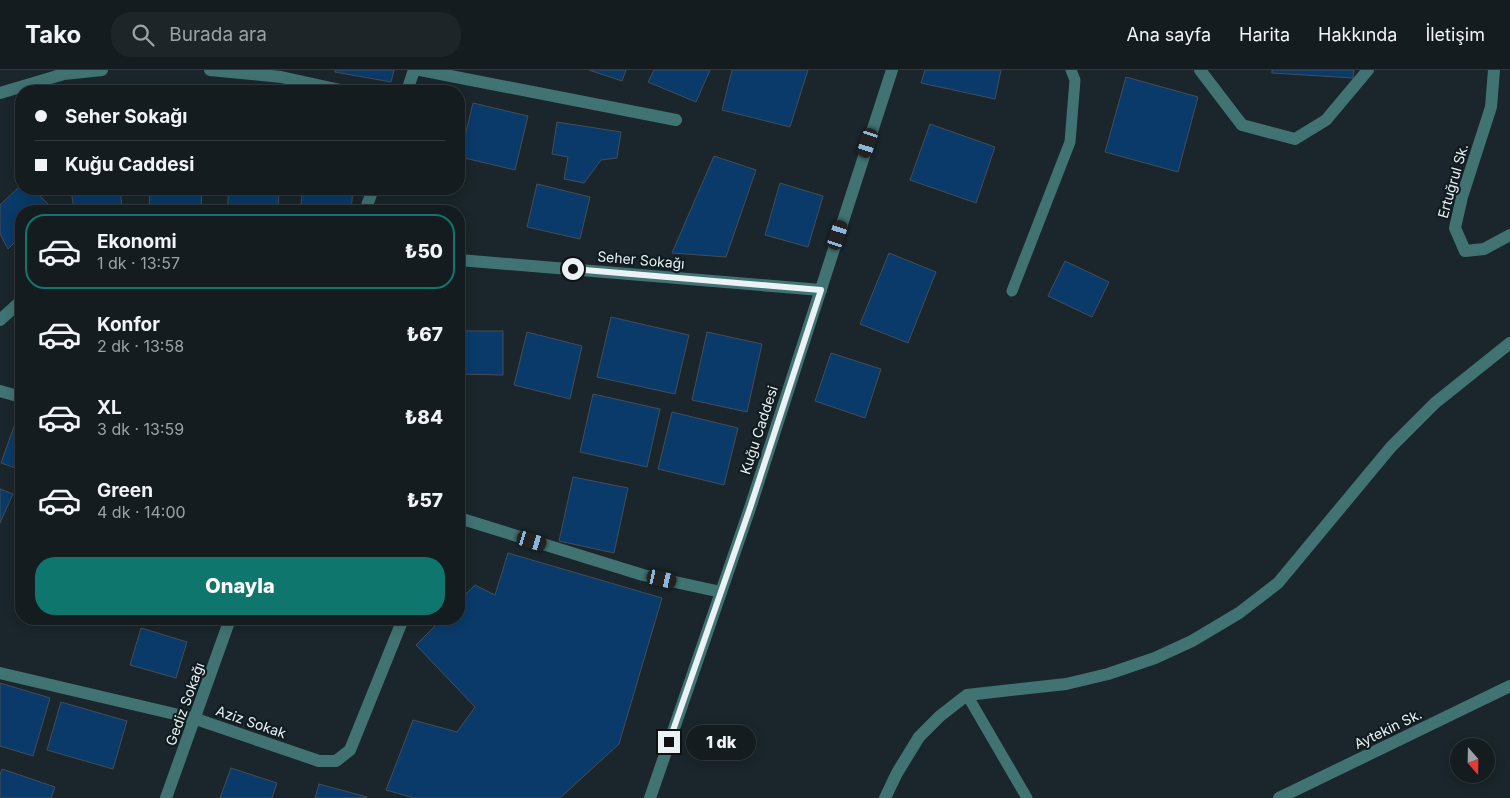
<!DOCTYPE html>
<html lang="tr">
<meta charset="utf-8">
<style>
:root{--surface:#141c20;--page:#1d2529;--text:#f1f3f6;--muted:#9da1a5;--line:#333a3e;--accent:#0f766e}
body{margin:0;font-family:Inter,sans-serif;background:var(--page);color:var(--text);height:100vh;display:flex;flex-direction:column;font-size:19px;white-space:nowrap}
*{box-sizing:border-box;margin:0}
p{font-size:16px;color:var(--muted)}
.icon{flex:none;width:28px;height:28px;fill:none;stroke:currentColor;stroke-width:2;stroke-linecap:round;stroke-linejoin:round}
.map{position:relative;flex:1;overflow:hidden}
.sheet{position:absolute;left:15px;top:135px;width:450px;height:420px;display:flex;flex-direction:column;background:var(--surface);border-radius:20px;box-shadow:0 2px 12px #0003,0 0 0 1px var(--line)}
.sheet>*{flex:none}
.banner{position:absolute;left:15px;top:15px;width:450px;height:110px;border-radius:20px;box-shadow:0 2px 12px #0003,0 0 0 1px var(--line);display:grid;align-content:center;height:110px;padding:0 20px;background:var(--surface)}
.needle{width:32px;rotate:160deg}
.buttons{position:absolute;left:1450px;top:668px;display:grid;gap:10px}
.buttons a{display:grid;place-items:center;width:45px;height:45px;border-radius:50%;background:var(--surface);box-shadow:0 2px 12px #0003,0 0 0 1px var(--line);font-size:25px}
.end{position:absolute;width:22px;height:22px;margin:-11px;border:6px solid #eaf2f5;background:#111;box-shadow:0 0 0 2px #111}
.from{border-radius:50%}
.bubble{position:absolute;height:35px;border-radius:18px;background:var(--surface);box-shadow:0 2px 12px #0003,0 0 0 1px var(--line);font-size:16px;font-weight:800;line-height:35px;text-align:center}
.car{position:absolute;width:15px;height:30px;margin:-15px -8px;border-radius:6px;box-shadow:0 0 4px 1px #0007;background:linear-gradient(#222 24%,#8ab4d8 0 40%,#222 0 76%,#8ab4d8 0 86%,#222 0)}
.banner b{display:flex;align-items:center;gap:18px;height:48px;font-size:19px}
.banner b+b{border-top:1px solid var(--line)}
.banner i{width:12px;height:12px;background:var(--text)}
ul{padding:9px 0 0;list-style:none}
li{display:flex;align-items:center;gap:15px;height:75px;margin:0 10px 8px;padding:0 10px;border:2px solid transparent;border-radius:20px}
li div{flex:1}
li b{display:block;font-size:19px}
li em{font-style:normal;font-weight:800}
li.selected{border-color:var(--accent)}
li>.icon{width:45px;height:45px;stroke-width:1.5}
.button{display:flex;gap:10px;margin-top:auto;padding:10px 20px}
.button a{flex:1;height:58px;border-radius:20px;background:var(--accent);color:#fff;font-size:20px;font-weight:800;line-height:58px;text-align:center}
header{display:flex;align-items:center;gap:30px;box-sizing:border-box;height:70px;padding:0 25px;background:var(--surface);border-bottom:1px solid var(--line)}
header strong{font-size:24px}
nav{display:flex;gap:28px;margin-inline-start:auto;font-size:18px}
.search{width:350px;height:45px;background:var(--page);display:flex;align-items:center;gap:12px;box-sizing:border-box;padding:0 18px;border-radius:20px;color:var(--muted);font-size:19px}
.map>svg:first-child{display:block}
.building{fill:#0a3a69;stroke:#454d56}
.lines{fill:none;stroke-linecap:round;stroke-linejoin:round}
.service{stroke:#417373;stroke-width:11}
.minor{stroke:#417373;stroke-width:12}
.tertiary{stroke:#417373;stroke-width:12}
.route{stroke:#eaf2f5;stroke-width:6}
.labels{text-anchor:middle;stroke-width:4.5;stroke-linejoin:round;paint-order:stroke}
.street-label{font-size:14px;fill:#eaf2f5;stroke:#111c21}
</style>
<header>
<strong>Tako</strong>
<div class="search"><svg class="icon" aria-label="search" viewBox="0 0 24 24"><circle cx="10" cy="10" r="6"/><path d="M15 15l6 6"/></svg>Burada ara</div>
<nav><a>Ana sayfa</a><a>Harita</a><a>Hakkında</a><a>İletişim</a></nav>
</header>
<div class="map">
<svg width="1510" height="728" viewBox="0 0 1510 728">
<rect width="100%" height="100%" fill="#1a262b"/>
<path class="building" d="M 335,0 L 394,0 L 391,12 L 335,2 Z
M 589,0 L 626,0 L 622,11 Z
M 654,0 L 710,0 L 696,32 L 648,12 Z
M 732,0 L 808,0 L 790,57 L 722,40 Z
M 925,0 L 1001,0 L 995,29 L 921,13 Z
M 1272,0 L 1354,0 L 1353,8 L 1272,3 Z
M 1126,7 L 1198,27 L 1178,102 L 1105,82 Z
M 473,33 L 528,46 L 515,100 L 460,87 Z
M 557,52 L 621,62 L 617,88 L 601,90 L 584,113 L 564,109 L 568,87 L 552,84 Z
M 930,54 L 995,77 L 976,133 L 910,110 Z
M 714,86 L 756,100 L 726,187 L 672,183 Z
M 780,113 L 823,126 L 808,177 L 765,165 Z
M 537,114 L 590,127 L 580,169 L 527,157 Z
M 21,115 L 21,119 L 33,119 L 49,135 L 43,141 L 21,141 L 21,166 L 8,179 L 0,164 L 0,135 Z
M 71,119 L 120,119 L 122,136 L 74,141 Z
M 150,119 L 202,119 L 201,141 L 149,141 Z
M 229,119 L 279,119 L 278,141 L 227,141 Z
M 303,119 L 353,119 L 351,141 L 300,141 Z
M 889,183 L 936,202 L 908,273 L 860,254 Z
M 1065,191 L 1109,212 L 1092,247 L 1048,226 Z
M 611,247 L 689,265 L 675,324 L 597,307 Z
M 459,261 L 503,261 L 503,305 L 459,304 Z
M 527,262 L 582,276 L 570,329 L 514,315 Z
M 707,262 L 762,274 L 747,342 L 692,330 Z
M 831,283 L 881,299 L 865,348 L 815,331 Z
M 593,324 L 660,339 L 647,397 L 580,382 Z
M 21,337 L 21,400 L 1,393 Z
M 672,342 L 738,358 L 724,415 L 658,399 Z
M 573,407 L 628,418 L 614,483 L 559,471 Z
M 0,419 L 13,424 L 0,453 Z
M 508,483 L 662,528 L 619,674 L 560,728 L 414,728 L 386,720 L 413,650 L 457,662 L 475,637 L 416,575 L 442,549 L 459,549 L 459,531 L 475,515 L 495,525 Z
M 141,558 L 187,572 L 176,608 L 130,595 Z
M 0,613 L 50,628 L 33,686 L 0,676 Z
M 61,632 L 127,651 L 113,699 L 47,680 Z
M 231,698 L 277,713 L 272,728 L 220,728 Z
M 2,699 L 55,717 L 51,728 L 0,728 L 0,705 Z
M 319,714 L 367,727 L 367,728 L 315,728 Z"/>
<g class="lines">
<path class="service" d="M 1012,221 L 1070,72 L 1075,10 L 1071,0
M 967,625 L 1027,728"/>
<path class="minor" d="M 210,0 L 281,7 L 345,21
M 420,0 L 676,50
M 1200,0 L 1242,55 L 1295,69 L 1326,50 L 1368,0
M 1494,0 L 1491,37 L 1462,127 L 1455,158 L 1465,181 L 1484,179 L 1510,165
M 407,21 L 414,0
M 0,23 L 64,4 L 102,0
M 365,141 L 373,119
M 459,190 L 821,220
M 0,250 L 21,231
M 0,321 L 21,327
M 459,448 L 643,505 L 721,522
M 0,603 L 196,649 L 319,691 L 336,691 L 350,680 L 403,549
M 166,728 L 230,549
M 885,728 L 897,703 L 919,667 L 940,646 L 967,625 L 1066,614 L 1108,604 L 1155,588 L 1192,571 L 1239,543 L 1278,513 L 1391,377 L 1435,333 L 1510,273
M 1279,728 L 1510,616"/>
<path class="tertiary" d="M 650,728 L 750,438 L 892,0"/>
</g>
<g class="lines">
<path class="route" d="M 573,199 L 821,220 L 750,438 L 669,672"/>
</g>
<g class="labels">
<g class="street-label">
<text transform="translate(1453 111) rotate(-74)" y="5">Ertuğrul Sk.</text>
<text transform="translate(641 190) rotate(5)" y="5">Seher Sokağı</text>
<text transform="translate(759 360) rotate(-72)" y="5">Kuğu Caddesi</text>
<text transform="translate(185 634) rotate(-70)" y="5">Gediz Sokağı</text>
<text transform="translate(251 652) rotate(19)" y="5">Aziz Sokak</text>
<text transform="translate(1388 659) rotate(-26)" y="5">Aytekin Sk.</text>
</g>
</g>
</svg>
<div class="buttons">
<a><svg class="needle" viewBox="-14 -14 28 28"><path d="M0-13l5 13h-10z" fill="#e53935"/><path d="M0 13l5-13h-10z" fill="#9da1a5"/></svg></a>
</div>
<i class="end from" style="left:573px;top:199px"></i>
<i class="end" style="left:669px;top:672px"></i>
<div class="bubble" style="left:686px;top:655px;width:70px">1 dk</div>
<i class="car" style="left:868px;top:73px;rotate:198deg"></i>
<i class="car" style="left:838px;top:165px;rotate:18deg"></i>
<i class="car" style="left:532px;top:471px;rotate:107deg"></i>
<i class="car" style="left:662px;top:509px;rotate:103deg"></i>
<div class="banner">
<b><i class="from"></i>Seher Sokağı</b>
<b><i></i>Kuğu Caddesi</b>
</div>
<section class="sheet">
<ul>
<li class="selected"><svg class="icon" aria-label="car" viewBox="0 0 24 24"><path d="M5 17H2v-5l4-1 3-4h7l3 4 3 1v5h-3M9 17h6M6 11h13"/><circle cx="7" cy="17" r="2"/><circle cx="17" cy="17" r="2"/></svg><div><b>Ekonomi</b><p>1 dk · 13:57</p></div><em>₺50</em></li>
<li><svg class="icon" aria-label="car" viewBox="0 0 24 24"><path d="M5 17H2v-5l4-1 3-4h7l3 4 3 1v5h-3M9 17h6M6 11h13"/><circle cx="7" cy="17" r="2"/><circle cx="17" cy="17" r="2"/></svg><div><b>Konfor</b><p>2 dk · 13:58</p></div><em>₺67</em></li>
<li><svg class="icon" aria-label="car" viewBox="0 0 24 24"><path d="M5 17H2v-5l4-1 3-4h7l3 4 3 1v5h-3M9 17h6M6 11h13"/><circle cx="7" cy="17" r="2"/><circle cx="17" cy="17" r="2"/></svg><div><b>XL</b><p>3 dk · 13:59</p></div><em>₺84</em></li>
<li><svg class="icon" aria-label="car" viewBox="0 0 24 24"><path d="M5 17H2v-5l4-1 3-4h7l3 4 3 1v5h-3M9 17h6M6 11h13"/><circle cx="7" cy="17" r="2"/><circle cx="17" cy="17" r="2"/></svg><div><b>Green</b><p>4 dk · 14:00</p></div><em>₺57</em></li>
</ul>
<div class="button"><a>Onayla</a></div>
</section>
</div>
